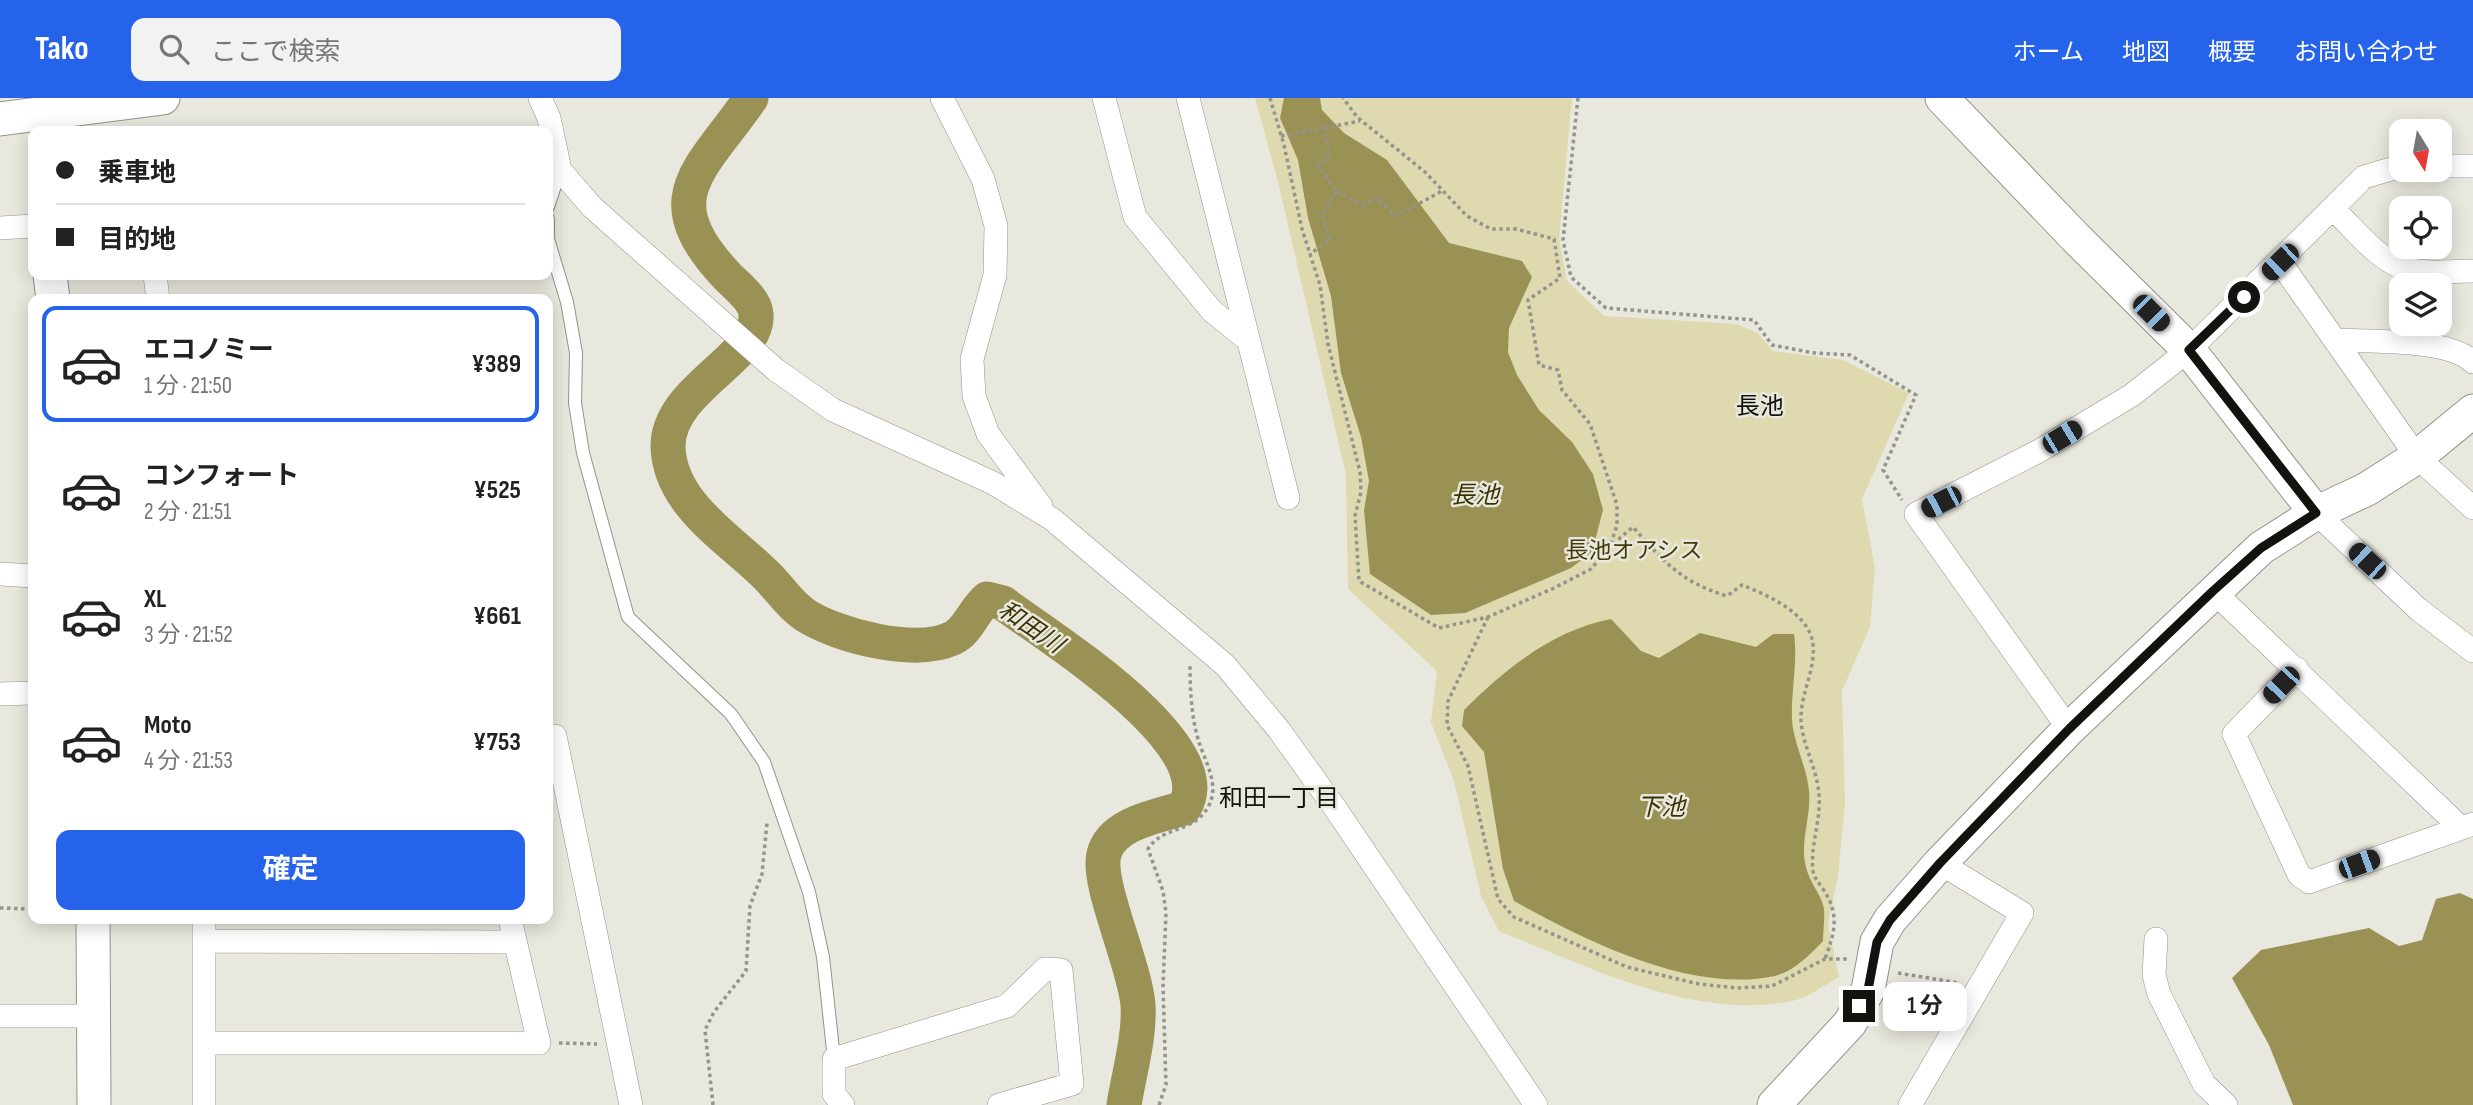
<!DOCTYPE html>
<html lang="ja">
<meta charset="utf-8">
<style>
:root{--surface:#fff;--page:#f2f2f2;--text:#222;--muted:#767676;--line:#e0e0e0;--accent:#2563eb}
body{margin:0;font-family:"Sofia Sans Condensed","Noto Sans JP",sans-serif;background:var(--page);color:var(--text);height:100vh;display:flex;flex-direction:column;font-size:26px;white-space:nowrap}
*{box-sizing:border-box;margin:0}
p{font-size:23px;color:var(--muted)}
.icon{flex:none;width:38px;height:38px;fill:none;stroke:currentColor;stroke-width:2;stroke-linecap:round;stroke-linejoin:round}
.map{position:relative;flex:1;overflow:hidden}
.panel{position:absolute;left:28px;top:196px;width:525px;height:630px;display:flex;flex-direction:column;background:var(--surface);border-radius:14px;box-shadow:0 4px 18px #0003}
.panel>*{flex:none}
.top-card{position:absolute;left:28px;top:28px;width:525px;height:154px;border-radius:14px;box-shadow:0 4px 18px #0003;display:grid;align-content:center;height:154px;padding:0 28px;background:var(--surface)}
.needle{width:46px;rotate:169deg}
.buttons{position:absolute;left:2389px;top:21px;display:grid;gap:14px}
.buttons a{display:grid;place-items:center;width:63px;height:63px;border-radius:14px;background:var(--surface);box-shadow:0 4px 18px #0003;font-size:35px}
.end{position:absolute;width:32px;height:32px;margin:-16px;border:9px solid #13120f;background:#fff;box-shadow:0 0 0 4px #fff}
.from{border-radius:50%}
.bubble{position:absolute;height:49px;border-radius:14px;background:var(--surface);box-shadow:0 4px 18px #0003;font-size:23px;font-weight:700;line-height:49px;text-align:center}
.car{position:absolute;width:21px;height:42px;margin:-21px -10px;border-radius:9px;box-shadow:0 0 5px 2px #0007;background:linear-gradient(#222 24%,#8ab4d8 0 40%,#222 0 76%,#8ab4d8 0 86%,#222 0)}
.top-card b{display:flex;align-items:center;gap:24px;height:66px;font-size:26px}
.top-card b+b{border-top:2px solid var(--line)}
.top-card i{width:18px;height:18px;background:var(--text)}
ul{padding:12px 0 0;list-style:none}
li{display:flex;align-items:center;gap:21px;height:116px;margin:0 14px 10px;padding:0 14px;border:4px solid transparent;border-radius:14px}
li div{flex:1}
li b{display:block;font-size:26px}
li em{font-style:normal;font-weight:700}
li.selected{border-color:var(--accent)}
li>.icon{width:63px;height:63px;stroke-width:1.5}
.button{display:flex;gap:14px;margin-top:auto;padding:14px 28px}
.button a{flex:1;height:80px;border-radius:14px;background:var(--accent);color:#fff;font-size:28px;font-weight:700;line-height:80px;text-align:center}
header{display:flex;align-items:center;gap:42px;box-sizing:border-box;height:98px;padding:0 35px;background:var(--accent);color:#fff}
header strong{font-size:33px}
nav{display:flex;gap:38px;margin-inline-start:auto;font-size:24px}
.search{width:490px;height:63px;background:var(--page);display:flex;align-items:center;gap:18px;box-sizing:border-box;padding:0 24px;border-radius:14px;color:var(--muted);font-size:26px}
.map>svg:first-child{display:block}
.green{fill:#ded9ae}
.water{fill:#9a9255}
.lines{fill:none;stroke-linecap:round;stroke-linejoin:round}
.river{stroke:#9a9255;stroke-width:35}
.lane-casing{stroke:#94938a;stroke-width:14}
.street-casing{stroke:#94938a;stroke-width:24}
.secondary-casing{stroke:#94938a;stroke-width:35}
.path{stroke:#94938c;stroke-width:3.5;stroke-dasharray:3.5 3.5;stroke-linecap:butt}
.lane{stroke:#fff;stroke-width:12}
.street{stroke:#fff;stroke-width:23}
.secondary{stroke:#fff;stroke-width:33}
.route{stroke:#13120f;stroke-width:9}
.labels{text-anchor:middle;stroke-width:5;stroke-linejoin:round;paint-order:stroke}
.park-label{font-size:23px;fill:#433c0a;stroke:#e9e8de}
.neighbourhood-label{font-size:24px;fill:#13120f;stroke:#e9e8de}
.water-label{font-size:24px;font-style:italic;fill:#393200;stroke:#e9e8de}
</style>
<header>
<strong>Tako</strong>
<div class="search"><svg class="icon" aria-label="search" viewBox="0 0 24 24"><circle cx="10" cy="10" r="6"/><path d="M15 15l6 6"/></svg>ここで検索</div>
<nav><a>ホーム</a><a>地図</a><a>概要</a><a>お問い合わせ</a></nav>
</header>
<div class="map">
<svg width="2473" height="1007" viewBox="0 0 2473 1007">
<rect width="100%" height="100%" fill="#e9e8de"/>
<path class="green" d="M 1255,0 L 1572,0 L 1559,141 L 1567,183 L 1604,218 L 1737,226 L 1758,235 L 1773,253 L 1843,262 L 1909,295 L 1862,401 L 1875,470 L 1870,529 L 1842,593 L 1845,705 L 1838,778 L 1828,827 L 1839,879 C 1825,887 1807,900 1792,903 C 1694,923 1587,868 1499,833 L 1481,798 L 1454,683 L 1431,624 L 1437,573 L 1348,491 L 1346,377 L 1278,84 Z"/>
<path class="water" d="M 1284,0 L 1320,0 L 1322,12 L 1344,35 L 1387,62 L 1449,145 L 1522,163 L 1532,179 L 1509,230 L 1508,254 L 1517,277 L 1539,312 L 1572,344 L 1593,376 L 1603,412 L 1592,454 L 1571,470 L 1465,515 L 1431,517 L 1370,476 L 1364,412 L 1369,383 L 1361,339 L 1341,275 L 1331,198 L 1308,120 L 1298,62 L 1280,20 Z
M 1611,521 L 1641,553 L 1659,560 L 1700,535 L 1756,549 L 1773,536 L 1794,536 C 1798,564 1791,592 1792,621 C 1793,644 1807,669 1809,693 C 1811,715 1803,736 1804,757 C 1806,784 1821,793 1824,811 C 1825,821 1823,833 1823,843 C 1810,857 1794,873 1775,878 C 1691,896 1586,843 1514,803 L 1503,771 L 1484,654 L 1462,628 L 1464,612 C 1505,571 1553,532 1611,521 Z
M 2460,795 L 2473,801 L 2473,1007 L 2293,1007 L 2269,947 L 2232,880 L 2261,852 L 2369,830 L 2399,848 L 2422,842 L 2436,801 Z"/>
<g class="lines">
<path class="river" d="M 751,0 C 701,73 652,99 728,179 C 738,189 755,202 756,216 C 760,260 668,290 668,348 C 669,407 732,442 768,479 C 780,491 790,507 805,517 C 838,538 915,558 953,540 C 968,533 974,512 987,501 L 1003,505 C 1046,538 1224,646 1184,710 C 1158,718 1112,725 1104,756 C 1096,785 1135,867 1138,907 C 1140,939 1129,975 1124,1007"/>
<defs>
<path id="lane" d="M 548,109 L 560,72
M 548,121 L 548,141 L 567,204 L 576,255 L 575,305 L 583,355 L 628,519 L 731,616 L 764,664 L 809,794 L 823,859 L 834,961"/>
<path id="street" d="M 540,0 L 549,20 L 560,72 L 592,109 L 776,272 L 833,312 L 993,385 L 1052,421 L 1225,567 L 1279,632 L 1335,710 L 1536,1007
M 942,0 L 983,81 L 996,128 L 995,177 L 972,261 L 974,298 L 988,336 L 1041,408
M 1104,0 L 1135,119 L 1212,213 L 1248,242
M 1188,0 L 1288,400
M 2440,68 L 2473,68
M 2333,111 C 2353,129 2375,159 2401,169 C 2423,177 2450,173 2473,173
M 0,130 L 33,128
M 2280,164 L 2417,359 L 2473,410
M 155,177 L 158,201
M 2335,242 C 2370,244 2448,240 2473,264
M 2316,415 L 2418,511 L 2473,553
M 0,476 L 33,478
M 2213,493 L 2461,730
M 2297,571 L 2234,636 L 2299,777 L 2309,784 L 2473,726
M 0,596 L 33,595
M 2069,631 L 1916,416 L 2039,353 L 2132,297 L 2189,252 L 2364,79 L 2401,68
M 548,638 L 555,638 L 631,1007
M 2156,841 L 2154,877 L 2159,896 L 2204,986 L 2226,1007
M 205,843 L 515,844
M 0,918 L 94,918
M 204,945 L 539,945 L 510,821
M 204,1007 L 204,821
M 843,1007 L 834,996 L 834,961 L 1007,908 L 1045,871 L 1061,872 L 1072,986 L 999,1007
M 1910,1007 L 2022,815 L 1940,765"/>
<path id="secondary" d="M 1942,0 L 2076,140 L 2189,252 L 2316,415
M 0,21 L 163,0
M 50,177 L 53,201
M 93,821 L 94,1007
M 1774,1007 L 1850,925 L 1868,892 L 1877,844 L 1890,822 L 1940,765 L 2069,631 L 2261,450 L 2316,415 L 2367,391 L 2417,359 L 2473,313"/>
</defs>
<use href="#lane" class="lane-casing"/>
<use href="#street" class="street-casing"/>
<use href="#secondary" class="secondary-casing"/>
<path class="path" d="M 1270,0 L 1284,47 L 1302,131 L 1320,187 L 1328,246 L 1360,374 L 1361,394 L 1355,418 L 1359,483 L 1439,530 L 1488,519 L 1554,490 L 1591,471 L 1610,448 L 1617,427 L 1617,407 L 1590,326 L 1562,292 L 1558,272 L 1539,267 L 1528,202 L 1560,180 L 1554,141 L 1516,131 L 1491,131 L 1467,118 L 1425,74 L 1357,19 L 1343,0
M 1578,0 L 1563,142 L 1571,179 L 1606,210 L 1754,222 L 1772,247 L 1814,255 L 1850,257 L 1916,297 L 1883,372 L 1902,402
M 1324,30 L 1360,23
M 1281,38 L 1324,30 L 1329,56 L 1318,68 L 1337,93 L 1322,118 L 1330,142 L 1310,156
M 1337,93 L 1363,107 L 1377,100 L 1396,118 L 1442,93
M 1613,446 L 1633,429 C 1664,464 1681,484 1727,498 L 1742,487 C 1765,496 1805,513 1812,541 C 1819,570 1796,600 1802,631 C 1806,654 1818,675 1819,698 C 1821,723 1810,747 1813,773 C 1814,780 1819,785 1823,791 C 1840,816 1835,834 1825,861
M 1488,519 L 1448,603 L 1447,627 L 1468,668 L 1498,801 L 1514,819 L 1627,869 L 1699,886 L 1737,890 L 1772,888 L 1825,861 L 1848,861
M 0,810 L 33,811
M 1898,875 L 1959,885
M 559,945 L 597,946
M 713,1007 L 705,932 L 714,914 L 746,873 L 750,808 L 762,776 L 767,725
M 1159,1007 L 1166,987 L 1163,888 L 1166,815 L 1163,793 L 1148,751 C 1163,727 1193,736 1208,709 C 1221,687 1204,662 1198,641 C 1191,616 1190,590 1190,565"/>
<use href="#lane" class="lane"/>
<use href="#street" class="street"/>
<use href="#secondary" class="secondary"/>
</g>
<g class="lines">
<path class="route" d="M 1859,908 L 1868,892 L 1877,844 L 1890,822 L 1940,765 L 2069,631 L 2213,493 L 2261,450 L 2316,415 L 2189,252 L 2244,199"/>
</g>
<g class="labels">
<g class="park-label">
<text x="1634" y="460">長池オアシス</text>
</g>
<g class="neighbourhood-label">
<text x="1760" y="316">長池</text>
<text x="1279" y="708">和田一丁目</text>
</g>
<g class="water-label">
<text x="1475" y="405">長池</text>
<text transform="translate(1031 529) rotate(34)" y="8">和田川</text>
<text x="1661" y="717">下池</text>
</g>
</g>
</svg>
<div class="buttons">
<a><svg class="needle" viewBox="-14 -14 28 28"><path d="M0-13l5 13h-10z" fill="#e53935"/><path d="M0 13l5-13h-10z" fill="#767676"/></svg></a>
<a><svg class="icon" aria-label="locate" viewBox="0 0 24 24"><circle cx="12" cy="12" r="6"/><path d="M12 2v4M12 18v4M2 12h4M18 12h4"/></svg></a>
<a><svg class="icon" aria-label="layers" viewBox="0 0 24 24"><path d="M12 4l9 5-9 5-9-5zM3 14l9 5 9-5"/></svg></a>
</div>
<i class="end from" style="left:2244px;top:199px"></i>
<i class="end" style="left:1859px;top:908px"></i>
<div class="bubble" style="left:1883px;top:884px;width:84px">1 分</div>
<i class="car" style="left:2280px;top:164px;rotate:226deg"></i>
<i class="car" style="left:2151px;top:215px;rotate:135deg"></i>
<i class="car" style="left:2062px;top:339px;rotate:59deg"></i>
<i class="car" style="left:1941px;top:404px;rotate:243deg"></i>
<i class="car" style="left:2367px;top:463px;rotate:313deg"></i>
<i class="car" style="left:2281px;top:587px;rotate:224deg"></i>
<i class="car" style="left:2359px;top:766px;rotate:70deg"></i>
<div class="top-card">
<b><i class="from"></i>乗車地</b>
<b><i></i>目的地</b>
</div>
<section class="panel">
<ul>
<li class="selected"><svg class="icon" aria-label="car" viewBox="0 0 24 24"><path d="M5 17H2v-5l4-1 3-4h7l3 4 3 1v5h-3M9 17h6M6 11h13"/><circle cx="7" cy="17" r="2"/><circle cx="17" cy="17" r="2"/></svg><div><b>エコノミー</b><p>1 分 · 21:50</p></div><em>¥389</em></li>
<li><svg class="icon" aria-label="car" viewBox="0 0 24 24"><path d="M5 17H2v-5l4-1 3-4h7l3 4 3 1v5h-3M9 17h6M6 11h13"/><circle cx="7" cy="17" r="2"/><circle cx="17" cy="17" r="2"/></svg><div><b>コンフォート</b><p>2 分 · 21:51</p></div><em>¥525</em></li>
<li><svg class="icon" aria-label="car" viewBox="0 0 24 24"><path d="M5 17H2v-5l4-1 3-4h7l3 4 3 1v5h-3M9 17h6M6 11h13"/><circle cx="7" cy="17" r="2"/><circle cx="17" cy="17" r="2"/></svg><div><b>XL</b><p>3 分 · 21:52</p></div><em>¥661</em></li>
<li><svg class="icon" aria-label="car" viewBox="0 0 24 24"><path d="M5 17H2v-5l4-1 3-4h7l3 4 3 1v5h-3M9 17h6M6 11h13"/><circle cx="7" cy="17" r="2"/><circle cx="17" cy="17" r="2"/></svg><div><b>Moto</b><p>4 分 · 21:53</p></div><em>¥753</em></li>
</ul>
<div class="button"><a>確定</a></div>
</section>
</div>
